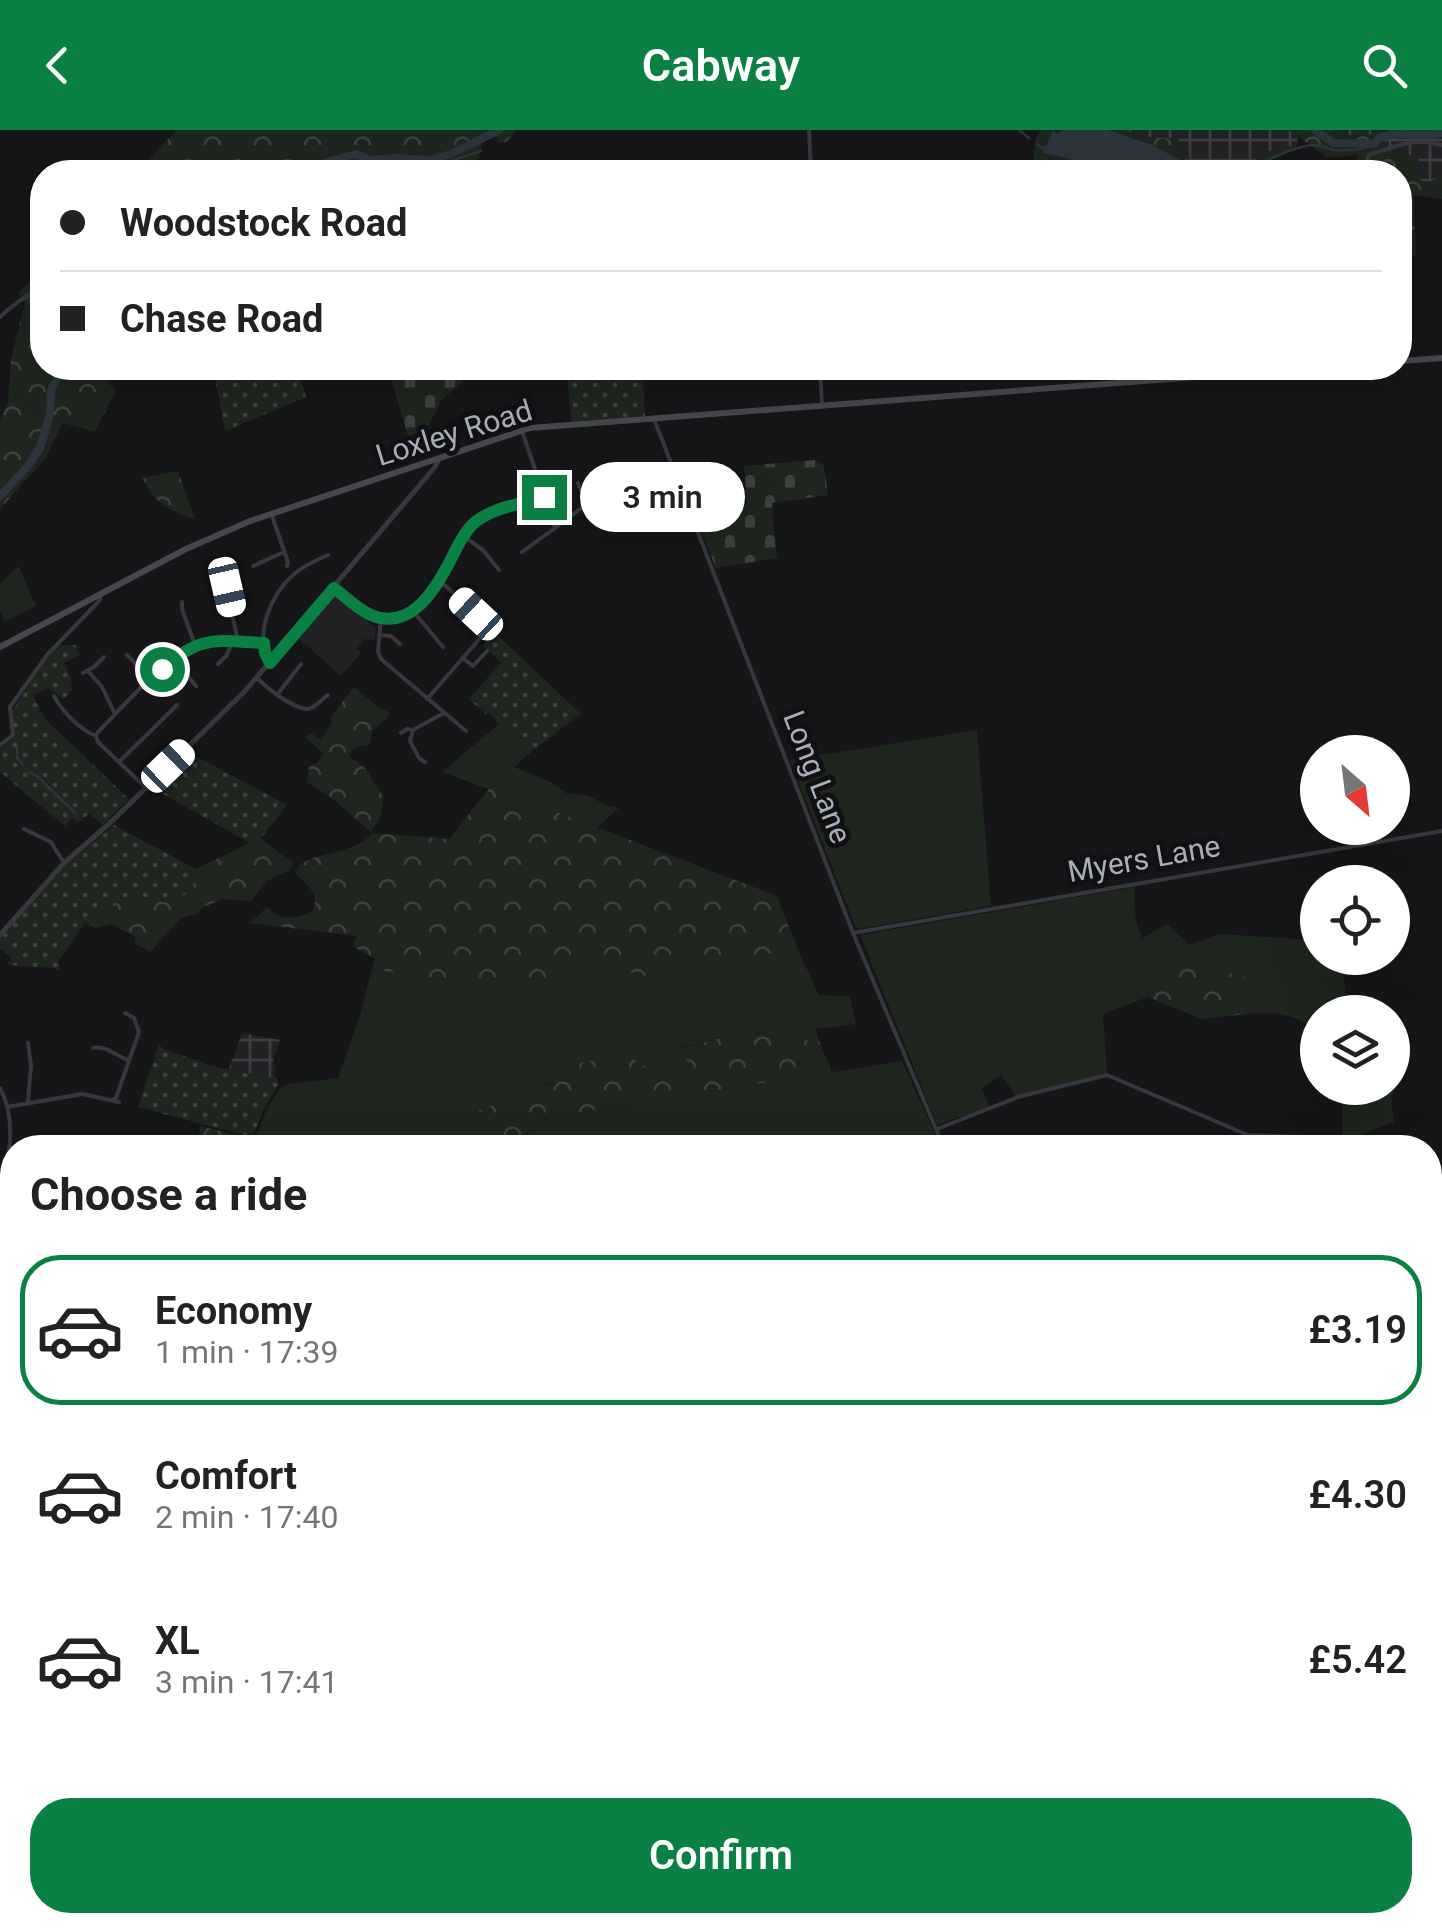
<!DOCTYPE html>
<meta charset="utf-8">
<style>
:root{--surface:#fff;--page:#f2f2f2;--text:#222;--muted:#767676;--line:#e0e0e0;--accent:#0b8043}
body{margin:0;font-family:Roboto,sans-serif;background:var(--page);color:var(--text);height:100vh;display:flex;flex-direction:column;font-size:38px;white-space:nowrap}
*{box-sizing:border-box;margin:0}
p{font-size:32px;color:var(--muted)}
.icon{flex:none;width:55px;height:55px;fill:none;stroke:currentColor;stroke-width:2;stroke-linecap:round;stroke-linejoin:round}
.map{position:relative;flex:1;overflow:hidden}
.panel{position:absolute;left:0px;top:1005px;width:1442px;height:798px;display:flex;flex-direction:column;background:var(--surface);border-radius:40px 40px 0 0;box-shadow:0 10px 40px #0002}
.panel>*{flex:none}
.guide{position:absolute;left:30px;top:30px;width:1382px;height:220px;border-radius:40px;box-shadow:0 10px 40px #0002;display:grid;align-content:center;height:220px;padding:0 30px;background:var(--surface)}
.needle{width:65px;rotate:152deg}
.tools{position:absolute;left:1300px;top:605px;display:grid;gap:20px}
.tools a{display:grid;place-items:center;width:110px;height:110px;border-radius:50%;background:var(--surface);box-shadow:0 10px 40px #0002;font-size:50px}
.end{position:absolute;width:45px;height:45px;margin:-22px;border:12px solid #0b8043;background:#fff;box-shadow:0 0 0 5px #fff}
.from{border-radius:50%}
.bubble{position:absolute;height:70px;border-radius:35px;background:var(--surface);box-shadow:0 10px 40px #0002;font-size:32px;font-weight:600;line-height:70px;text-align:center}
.car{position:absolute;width:30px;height:60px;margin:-30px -15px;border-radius:12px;box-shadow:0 0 8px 2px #0007;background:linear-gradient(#fff 24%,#345 0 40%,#fff 0 76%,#345 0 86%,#fff 0)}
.guide b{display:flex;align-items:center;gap:35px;height:95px;font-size:38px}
.guide b+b{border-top:2px solid var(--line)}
.guide i{width:25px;height:25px;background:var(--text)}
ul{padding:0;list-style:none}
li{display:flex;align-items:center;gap:30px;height:150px;margin:0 20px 15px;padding:0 10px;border:5px solid transparent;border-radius:40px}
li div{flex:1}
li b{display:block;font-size:38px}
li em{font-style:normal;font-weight:600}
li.active{border-color:var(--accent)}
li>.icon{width:90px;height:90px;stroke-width:1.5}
h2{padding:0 30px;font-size:45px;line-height:120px}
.action{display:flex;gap:20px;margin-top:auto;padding:20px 30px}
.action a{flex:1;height:115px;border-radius:40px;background:var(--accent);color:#fff;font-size:40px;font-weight:600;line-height:115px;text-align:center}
header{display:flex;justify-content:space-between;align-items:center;height:130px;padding:0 30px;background:var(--accent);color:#fff;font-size:45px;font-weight:600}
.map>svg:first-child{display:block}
.built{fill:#222225}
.industrial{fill:url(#industrial-grid)}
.grass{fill:#1e261f}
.forest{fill:url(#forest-crowns)}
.cemetery{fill:url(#cemetery-stones)}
.park{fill:url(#park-dots)}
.water{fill:#2c353c}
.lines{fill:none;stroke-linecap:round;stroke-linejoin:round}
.stream{stroke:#2c353c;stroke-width:2.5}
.river{stroke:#2c353c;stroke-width:8}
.minor{stroke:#37383d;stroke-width:4}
.tertiary{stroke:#37383d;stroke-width:5}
.secondary{stroke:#45474d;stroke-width:6}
.primary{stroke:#53555c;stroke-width:8}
.route{stroke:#0b8043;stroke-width:12}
.labels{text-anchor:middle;stroke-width:10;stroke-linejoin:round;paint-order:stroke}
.street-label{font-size:30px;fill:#a8adb8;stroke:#111113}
</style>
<header><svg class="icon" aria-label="back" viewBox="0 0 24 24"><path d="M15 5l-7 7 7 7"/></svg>Cabway<svg class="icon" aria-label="search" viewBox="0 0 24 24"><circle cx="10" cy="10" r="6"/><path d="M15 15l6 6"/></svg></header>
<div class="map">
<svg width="1442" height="1801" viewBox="0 0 1442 1801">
<defs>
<pattern id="industrial-grid" width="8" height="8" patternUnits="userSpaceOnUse" patternTransform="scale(2.5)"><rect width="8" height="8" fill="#222225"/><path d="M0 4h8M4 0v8" fill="none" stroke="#3f3f43"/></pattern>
<pattern id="forest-crowns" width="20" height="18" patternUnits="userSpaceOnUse" patternTransform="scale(2.5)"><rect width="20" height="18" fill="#1e261f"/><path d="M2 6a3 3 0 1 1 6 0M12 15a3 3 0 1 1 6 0" fill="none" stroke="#3c433d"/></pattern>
<pattern id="cemetery-stones" width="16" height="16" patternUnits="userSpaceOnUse" patternTransform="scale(2.5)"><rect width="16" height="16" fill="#1e261f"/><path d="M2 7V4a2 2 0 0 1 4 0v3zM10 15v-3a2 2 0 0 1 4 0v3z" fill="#3c433d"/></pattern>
<pattern id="park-dots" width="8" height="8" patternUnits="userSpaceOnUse" patternTransform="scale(2.5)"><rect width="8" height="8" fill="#1e261f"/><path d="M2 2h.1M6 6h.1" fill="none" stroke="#3c433d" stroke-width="1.8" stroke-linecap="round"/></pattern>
</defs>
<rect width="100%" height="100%" fill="#161618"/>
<path class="built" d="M 335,464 L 376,498 L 375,510 L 364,509 L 356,518 L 361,523 L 341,546 L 297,507 Z
M 1442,1386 L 1442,1482 L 1430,1489 L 1430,1389 Z"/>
<path class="industrial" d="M 1125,0 L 1289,0 L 1298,6 L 1297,15 L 1266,22 L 1254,32 L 1189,31 L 1188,19 L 1180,18 L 1179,9 L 1146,7 Z
M 1329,0 L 1442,0 L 1442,47 L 1426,53 L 1414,47 L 1381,19 L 1384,4 L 1339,6 Z
M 242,903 L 280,910 L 273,931 L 276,943 L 272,942 L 277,949 L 229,939 Z"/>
<path class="grass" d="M 1041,0 L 1063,0 L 1057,4 L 1053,2 L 1045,23 L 1124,42 L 1081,42 L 1077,39 L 1063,42 L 1031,42 L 1036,7 Z
M 19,436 L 36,476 L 4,492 L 0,480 L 0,453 Z
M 499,594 L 536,618 L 514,637 L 553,653 L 566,663 L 589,666 L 610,677 L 616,676 L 618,679 L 597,698 L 507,663 L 505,650 L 492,655 L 488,659 L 442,642 Z
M 977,600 L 991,776 L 859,799 L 855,796 L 790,630 Z
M 1135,757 C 1135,774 1133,793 1143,808 L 1167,794 L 1190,815 L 1218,804 L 1317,810 L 1318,828 L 1342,828 L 1347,882 L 1318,882 L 1317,904 C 1294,881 1277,883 1246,884 L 1254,849 L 1213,854 L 1186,836 L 1185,824 L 1174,821 L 1171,838 L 1145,862 L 1148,867 L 1103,884 L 1107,943 L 1016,966 L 1001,945 L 982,958 L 989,977 L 937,995 L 860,805 Z
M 795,821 L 799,822 L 819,865 L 850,866 L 856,894 L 816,899 L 819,911 L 738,904 L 678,918 L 688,931 L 673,946 L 654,936 L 650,939 L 628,926 L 564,935 L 553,954 L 544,953 L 476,982 L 489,1011 L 487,1017 L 258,1018 L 255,1010 C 262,990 270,966 287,954 L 338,948 L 360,885 L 372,839 L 556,860 C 557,843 555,837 571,827 L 656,849 L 691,830 L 703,828 L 719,832 L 744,825 Z
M 902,931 L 941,1017 L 510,1018 L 549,987 Z
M 1343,958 L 1353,958 L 1355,976 L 1395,961 L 1391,968 L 1394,992 L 1355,1007 L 1342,1008 Z"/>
<path class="forest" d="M 177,0 L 517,0 L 506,12 L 499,13 L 496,6 L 482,11 L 479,29 L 438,42 L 352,42 L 354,41 L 353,37 L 342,42 L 137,42 Z
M 1108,0 L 1125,0 L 1146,7 L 1179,9 L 1180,18 L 1188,19 L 1190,31 L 1253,32 L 1266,22 L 1297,15 L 1296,19 L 1244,42 L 1211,42 L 1180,30 L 1155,16 Z
M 1289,0 L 1329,0 L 1339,6 L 1385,4 L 1381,19 L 1414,26 L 1419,30 L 1414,47 L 1426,53 L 1442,47 L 1442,69 L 1413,65 L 1416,125 L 1400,126 L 1400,42 L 1358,42 L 1357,25 L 1328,28 Z
M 42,105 L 42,238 L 95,238 L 116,261 L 95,301 L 62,293 L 47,326 L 0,379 L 0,290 L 8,272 L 11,229 L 25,173 L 18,163 L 41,141 L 31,118 Z
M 178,341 L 179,344 L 195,389 C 171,382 152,372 143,348 Z
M 354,557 L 380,579 L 389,582 L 387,588 L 373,600 L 369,615 L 354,618 L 349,626 L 365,638 L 383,666 L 381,686 L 371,702 L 333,669 L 309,653 L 307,655 L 309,636 L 317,633 L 323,623 L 306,608 L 310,603 L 321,609 L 332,592 L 331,587 Z
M 501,643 L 505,650 L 507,663 L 777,766 L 799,822 L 744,825 L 719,832 L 703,828 L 691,830 L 656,849 L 571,827 C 549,841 563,847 553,864 L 372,839 L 375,829 L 352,816 L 357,806 L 250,793 L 267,777 C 281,792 295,790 313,781 C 320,762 306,754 294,742 L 300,738 L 298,736 C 320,720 357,724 372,703 L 449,709 L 492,655 L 493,649 Z
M 257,705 L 293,733 L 292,737 L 289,737 L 290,740 L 267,751 L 251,771 L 223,769 L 203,777 L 197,784 L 183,787 L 177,792 L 150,822 L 134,813 L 136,807 L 111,794 L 96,798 L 89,794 C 101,780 120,772 137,764 C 169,776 174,778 197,752 L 196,739 L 250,713 Z
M 1173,821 L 1186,824 L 1187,836 L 1213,853 L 1225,842 L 1255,849 L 1246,884 L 1202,889 L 1148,867 L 1145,862 L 1135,857 L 1137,853 L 1153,844 L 1159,837 L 1171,838 Z
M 738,904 L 819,911 L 832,942 L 549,987 L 510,1017 L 487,1017 L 489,1011 L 476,982 L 543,953 L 552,955 L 564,935 L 628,926 L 650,939 L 654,936 L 673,946 L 688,931 L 677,919 Z
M 200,996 L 249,1008 L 256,1007 L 258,1017 L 179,1017 L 183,1006 L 199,1009 Z
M 1435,1726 L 1442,1726 L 1442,1801 L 1263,1801 L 1260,1798 L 1290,1790 L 1430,1790 L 1430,1727 Z
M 100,1790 L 364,1790 L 382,1793 L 404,1801 L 117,1801 L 114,1794 L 104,1794 Z"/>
<path class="cemetery" d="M 388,238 L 465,238 L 461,253 L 441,271 L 426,301 L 409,310 Z
M 816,330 L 824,336 L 828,365 L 772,373 L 777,428 L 716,438 L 692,379 L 747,374 L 744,336 Z"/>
<path class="park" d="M 213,238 L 297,238 L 306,267 L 225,301 Z
M 567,238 L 642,238 L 645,286 L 571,292 Z
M 494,502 L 581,584 L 536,618 L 499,594 L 490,583 L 485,584 L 469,569 L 501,533 L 483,515 L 491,506 L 489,503 Z
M 58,515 L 76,515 L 80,525 L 64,533 L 72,551 L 70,552 L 73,559 L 64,569 L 48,558 L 33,565 L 45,589 L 129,669 L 103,695 L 89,684 L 78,693 L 72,688 L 65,696 L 0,642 L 0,618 C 19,605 15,603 11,583 L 39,539 Z
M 188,622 L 287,675 L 262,707 L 257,705 L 250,713 L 154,659 Z
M 114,695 L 196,739 L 197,752 C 174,778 169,776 137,764 C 120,773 102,780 89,794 L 85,793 L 59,830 L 60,841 L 53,838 L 7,835 L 11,827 L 0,819 L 0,809 L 60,740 Z
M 159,914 L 162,918 L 212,936 L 277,949 L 278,955 L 263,981 L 254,1004 L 244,1005 L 138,977 Z"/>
<path class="water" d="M 1063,0 L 1108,0 L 1155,16 L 1180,30 L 1211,42 L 1124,42 L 1044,23 L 1042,18 L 1047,15 L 1053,1 L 1057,4 Z"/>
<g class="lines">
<path class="stream" d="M 1019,0 L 1029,8
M 1037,14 L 1042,18
M 429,30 L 435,36 L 481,21
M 387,35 L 396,28
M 1234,42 C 1260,37 1283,19 1311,15 C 1319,14 1327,19 1335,20 C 1348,21 1363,20 1375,14
M 17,617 L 17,627 L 23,635
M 29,642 L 38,647 L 75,683"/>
<path class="river" d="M 1315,0 L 1333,13 L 1375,14 L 1378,8 C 1399,0 1420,7 1442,3
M 303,42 L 310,37 L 356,24 L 369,30 L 396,28 L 429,30 L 451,24 L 500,0
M 0,366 L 28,336 L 40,318 L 50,284 L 51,261 L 61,238
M 388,1790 L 418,1801"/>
<path class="minor" d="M 809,0 L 811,42
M 1366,42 L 1366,34 L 1369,25 C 1395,16 1415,7 1442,15
M 0,187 C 13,175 25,165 42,160
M 820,238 L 822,275
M 654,289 L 853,803 L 944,1018
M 522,301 L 555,398 L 587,374 L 578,353
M 271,383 L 288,432 L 287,436
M 463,406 L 483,420 L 499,440
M 522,422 L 555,398
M 253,436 L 284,422
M 225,452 L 238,511
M 227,457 L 241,454
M 334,458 C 346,468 358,480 373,486 C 422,505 448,434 465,402 C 485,380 517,376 544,367
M 182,472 L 182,479 L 195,515
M 413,481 L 443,517
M 381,488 L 378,521 L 381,529 L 466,601
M 379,505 L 391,506 L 400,514
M 127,525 L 135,533 L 144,556
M 463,528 L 473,536 L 487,521
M 173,529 L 196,556
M 270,533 C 253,505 271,465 293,445 C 303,436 316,430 328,425
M 218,534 L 227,525 L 232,511
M 88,541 L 102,557 L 115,584
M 83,543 L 94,537 L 104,527
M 257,548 C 267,558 293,579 308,579 C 315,578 322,569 328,565
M 277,565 L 301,534
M 54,566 C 62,581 80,600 96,606
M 427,569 L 489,498 L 486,493 L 440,451
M 401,603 L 407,599 L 413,600
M 0,615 L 13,605 L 10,577 L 47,525 L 99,471 L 102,464
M 119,632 L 177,575
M 425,632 L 419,628 L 410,611 L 413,600 L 444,583
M 146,658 L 98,612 L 96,606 L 98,602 C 124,576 172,518 208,511 C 226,507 246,512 264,513
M 24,699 L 51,712 L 64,733
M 853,803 L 1442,701
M 93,918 C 106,915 116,926 128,930
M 0,958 C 14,984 12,1013 5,1041
M 113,970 L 116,968 L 139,902 L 134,888 L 125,883
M 28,972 L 31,935 L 28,913
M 7,977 L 82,964 L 119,972
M 937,999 L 1018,967 L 1107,945 L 1248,1005 L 1353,1009 L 1355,1018
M 0,1078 L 12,1119
M 1430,1133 L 1442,1142
M 0,1200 L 12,1186
M 0,1266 L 12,1243
M 6,1398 L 12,1396
M 0,1433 L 12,1450
M 0,1458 L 12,1453
M 0,1545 L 12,1543
M 0,1571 L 2,1581 L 0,1595
M 0,1605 L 12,1610
M 312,1790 L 347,1795 L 360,1801
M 149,1801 L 165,1790"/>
<path class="tertiary" d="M 0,805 L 64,733 L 110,693 L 245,561 L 435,337 L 439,329
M 0,1177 L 12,1187
M 1430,1290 L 1442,1284
M 1247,1790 L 1259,1801"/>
<path class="secondary" d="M 1400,231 L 1442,228
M 0,517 L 186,419 L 250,391 L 530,298 L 1315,238"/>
<path class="primary" d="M 0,1657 L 12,1660
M 508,1790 L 537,1799 L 590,1801"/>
</g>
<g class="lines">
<path class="route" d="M 162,539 C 202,504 215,511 264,513 L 265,523 L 270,533 L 334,458 C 346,467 357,479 371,485 C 409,501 433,463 448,435 C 455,422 461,406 472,395 C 489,378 521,374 544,367"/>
</g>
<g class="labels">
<g class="street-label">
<text transform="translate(454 303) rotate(-17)" y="10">Loxley Road</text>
<text transform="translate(817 647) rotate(69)" y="10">Long Lane</text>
<text transform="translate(1144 729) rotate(-10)" y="10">Myers Lane</text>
</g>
</g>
</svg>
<div class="tools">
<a><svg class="needle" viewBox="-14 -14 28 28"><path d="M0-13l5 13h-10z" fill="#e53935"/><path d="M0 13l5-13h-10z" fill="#767676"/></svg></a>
<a><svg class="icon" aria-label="locate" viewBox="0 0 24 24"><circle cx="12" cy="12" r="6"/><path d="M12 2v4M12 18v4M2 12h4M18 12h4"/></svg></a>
<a><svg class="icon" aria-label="layers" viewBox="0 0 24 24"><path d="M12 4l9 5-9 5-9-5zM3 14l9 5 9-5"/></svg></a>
</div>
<i class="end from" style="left:162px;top:539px"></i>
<i class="end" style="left:544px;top:367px"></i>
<div class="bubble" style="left:580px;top:332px;width:165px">3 min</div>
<i class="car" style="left:227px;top:457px;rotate:167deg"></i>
<i class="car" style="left:476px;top:484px;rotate:313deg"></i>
<i class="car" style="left:168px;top:636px;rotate:46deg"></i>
<div class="guide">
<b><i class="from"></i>Woodstock Road</b>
<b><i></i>Chase Road</b>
</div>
<section class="panel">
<h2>Choose a ride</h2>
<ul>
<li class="active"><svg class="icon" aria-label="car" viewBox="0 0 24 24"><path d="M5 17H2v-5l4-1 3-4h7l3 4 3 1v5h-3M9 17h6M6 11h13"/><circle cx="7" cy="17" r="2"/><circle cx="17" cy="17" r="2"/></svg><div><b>Economy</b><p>1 min · 17:39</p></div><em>£3.19</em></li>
<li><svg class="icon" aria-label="car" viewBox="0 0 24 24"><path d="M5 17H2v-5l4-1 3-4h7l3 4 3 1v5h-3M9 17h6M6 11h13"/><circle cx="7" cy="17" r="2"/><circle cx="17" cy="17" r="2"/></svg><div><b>Comfort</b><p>2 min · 17:40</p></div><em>£4.30</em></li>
<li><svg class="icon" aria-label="car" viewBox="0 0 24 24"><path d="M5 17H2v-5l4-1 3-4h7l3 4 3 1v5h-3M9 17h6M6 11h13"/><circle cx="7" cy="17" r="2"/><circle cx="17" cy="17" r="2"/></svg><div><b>XL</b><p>3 min · 17:41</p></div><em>£5.42</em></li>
</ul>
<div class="action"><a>Confirm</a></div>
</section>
</div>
